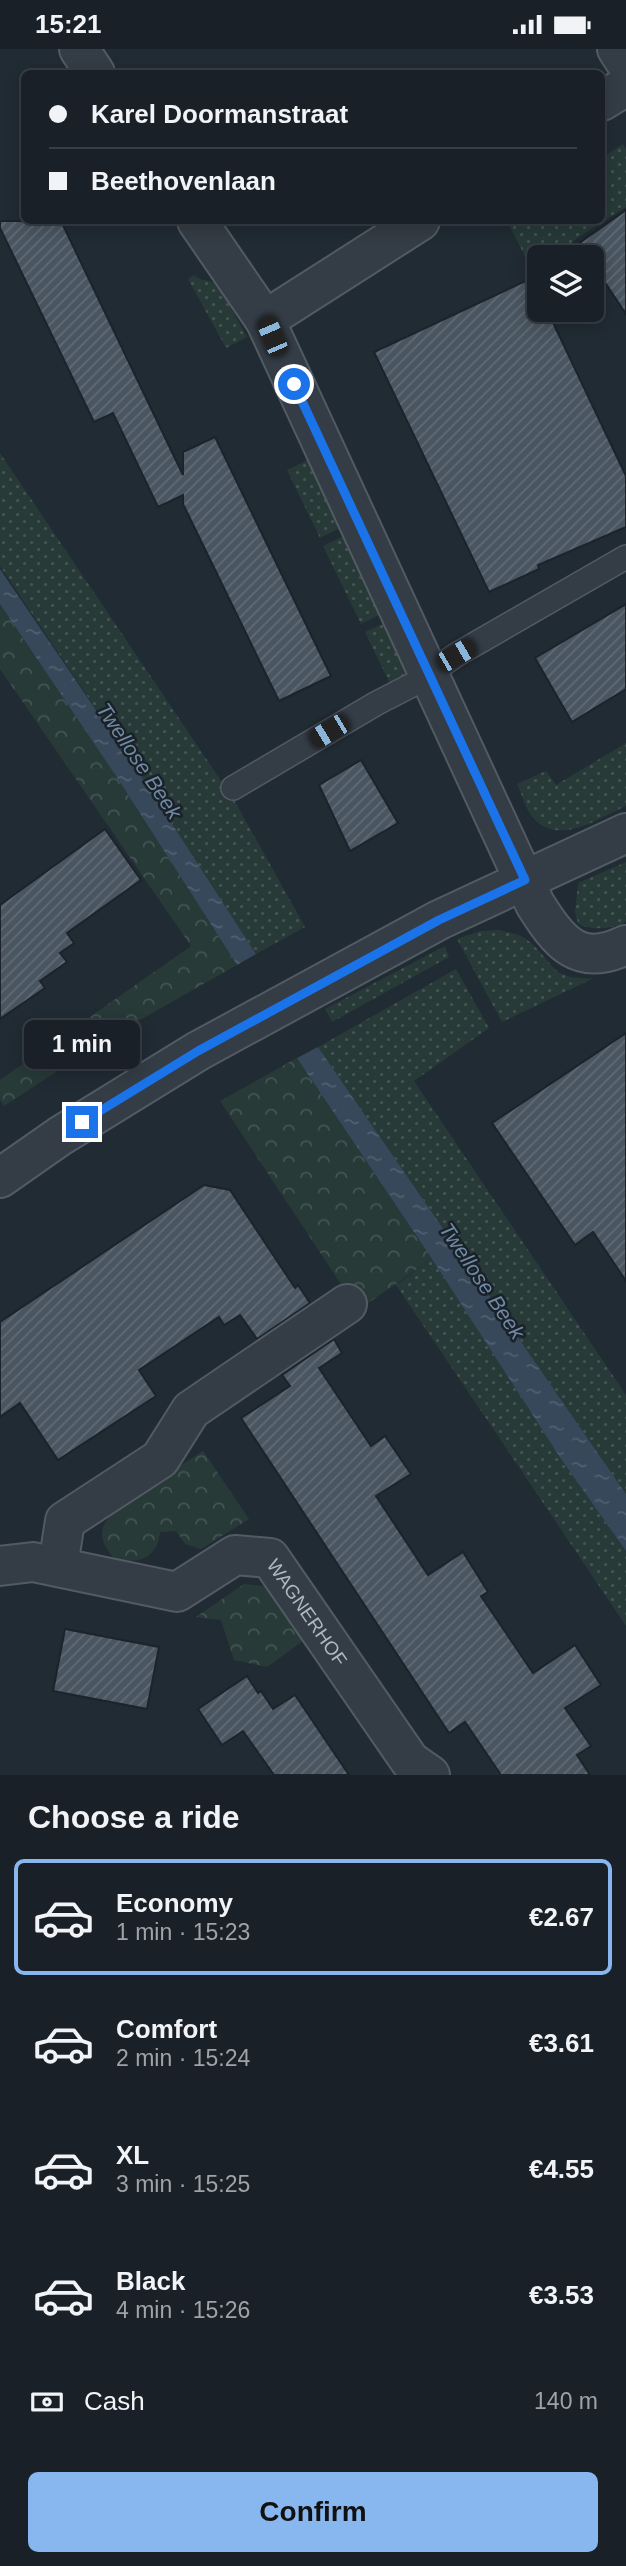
<!DOCTYPE html>
<meta charset="utf-8">
<style>
:root{--surface:#192027;--page:#22282f;--text:#f1f3f6;--muted:#9fa3a7;--line:#373e44;--accent:#87b7ee}
body{margin:0;font-family:Helvetica,sans-serif;background:var(--page);color:var(--text);height:100vh;display:flex;flex-direction:column;font-size:26px;white-space:nowrap}
*{box-sizing:border-box;margin:0}
p{font-size:23px;color:var(--muted)}
.icon{flex:none;width:38px;height:38px;fill:none;stroke:currentColor;stroke-width:2;stroke-linecap:round;stroke-linejoin:round}
.map{position:relative;height:1726px;overflow:hidden}
.drawer{display:flex;flex-direction:column;background:var(--surface);flex:1}
.drawer>*{flex:none}
.guide{position:absolute;left:21px;top:21px;width:584px;height:154px;border-radius:10px;box-shadow:0 4px 18px #0003,0 0 0 2px var(--line);display:grid;align-content:center;height:154px;padding:0 28px;background:var(--surface)}
.tools{position:absolute;left:527px;top:196px;display:grid;gap:14px}
.tools a{display:grid;place-items:center;width:77px;height:77px;border-radius:10px;background:var(--surface);box-shadow:0 4px 18px #0003,0 0 0 2px var(--line);font-size:35px}
.end{position:absolute;width:32px;height:32px;margin:-16px;border:9px solid #1a73e8;background:#fff;box-shadow:0 0 0 4px #fff}
.from{border-radius:50%}
.bubble{position:absolute;height:49px;border-radius:10px;background:var(--surface);box-shadow:0 4px 18px #0003,0 0 0 2px var(--line);font-size:23px;font-weight:800;line-height:49px;text-align:center}
.car{position:absolute;width:21px;height:42px;margin:-21px -10px;border-radius:9px;box-shadow:0 0 5px 2px #0007;background:linear-gradient(#222 24%,#8ab4d8 0 40%,#222 0 76%,#8ab4d8 0 86%,#222 0)}
.guide b{display:flex;align-items:center;gap:24px;height:66px;font-size:26px}
.guide b+b{border-top:2px solid var(--line)}
.guide i{width:18px;height:18px;background:var(--text)}
ul{padding:0;list-style:none}
li{display:flex;align-items:center;gap:21px;height:116px;margin:0 14px 10px;padding:0 14px;border:4px solid transparent;border-radius:10px}
li div{flex:1}
li b{display:block;font-size:26px}
li em{font-style:normal;font-weight:800}
li.current{border-color:var(--accent)}
li>.icon{width:63px;height:63px;stroke-width:1.5}
h2{padding:0 28px;font-size:32px;line-height:84px}
.pay{display:flex;align-items:center;gap:18px;height:77px;padding:0 28px;font-size:26px}
.pay p{margin-inline-start:auto}
.cta{display:flex;gap:14px;margin-top:auto;padding:14px 28px}
.cta a{flex:1;height:80px;border-radius:10px;background:var(--accent);color:#111;font-size:28px;font-weight:800;line-height:80px;text-align:center}
.status{display:flex;justify-content:space-between;align-items:center;height:49px;padding:0 35px;background:var(--surface);direction:ltr}
.status svg{height:19px;fill:currentColor}
.map>svg:first-child{display:block}
.grass{fill:url(#grass-dots)}
.forest{fill:url(#forest-crowns)}
.water{fill:url(#water-ripples)}
.building{fill:url(#building-hatch);stroke:#1c232b;stroke-width:2}
.lines{fill:none;stroke-linecap:round;stroke-linejoin:round}
.service-casing{stroke:#525a63;stroke-width:26}
.minor-casing{stroke:#525a63;stroke-width:42}
.tertiary-casing{stroke:#525a63;stroke-width:42}
.service{stroke:#343c45;stroke-width:23}
.minor{stroke:#343c45;stroke-width:38}
.tertiary{stroke:#343c45;stroke-width:38}
.route{stroke:#1a73e8;stroke-width:9}
.labels{text-anchor:middle;stroke-width:5;stroke-linejoin:round;paint-order:stroke}
.street-label{font-size:19px;fill:#aeb7c2;stroke:#1a2129}
.water-label{font-size:21px;font-style:italic;fill:#718aa3;stroke:#1a2129}
</style>
<div class="status"><b>15:21</b><svg viewBox="0 0 49 12"><path d="M0 12V9h3v3zM5 12V6h3v6zM10 12V3h3v9zM15 12V0h3v12zM26 1h20v11H26zM47 4h2v5h-2z"/></svg></div>
<div class="map">
<svg width="626" height="1726" viewBox="0 0 626 1726">
<defs>
<pattern id="grass-dots" width="8" height="8" patternUnits="userSpaceOnUse" patternTransform="scale(1.75)"><rect width="8" height="8" fill="#273a38"/><path d="M2 2h.1M6 6h.1" fill="none" stroke="#445453" stroke-width="1.8" stroke-linecap="round"/></pattern>
<pattern id="forest-crowns" width="20" height="18" patternUnits="userSpaceOnUse" patternTransform="scale(1.75)"><rect width="20" height="18" fill="#273a38"/><path d="M2 6a3 3 0 1 1 6 0M12 15a3 3 0 1 1 6 0" fill="none" stroke="#445453"/></pattern>
<pattern id="water-ripples" width="26" height="14" patternUnits="userSpaceOnUse" patternTransform="scale(1.75)"><rect width="26" height="14" fill="#36485a"/><path d="M2 4q2-2 4 0t4 0M15 11q2-2 4 0t4 0" fill="none" stroke="#516070"/></pattern>
<pattern id="building-hatch" width="6" height="6" patternUnits="userSpaceOnUse" patternTransform="scale(1.75)"><rect width="6" height="6" fill="#495560"/><path d="M-1 1l2-2M0 6l6-6M5 7l2-2" fill="none" stroke="#616b75"/></pattern>
</defs>
<rect width="100%" height="100%" fill="#212b34"/>
<path class="grass" d="M 623,95 L 626,100 L 626,158 L 576,190 L 554,208 L 539,208 L 539,221 L 534,225 L 507,172 L 602,172 L 602,109 Z
M 194,226 C 201,233 211,230 218,236 L 247,288 L 226,299 L 188,230 Z
M 0,404 L 234,751 L 305,878 L 256,905 L 147,736 L 0,517 Z
M 308,411 L 340,479 L 320,489 L 287,421 Z
M 344,487 L 381,565 L 361,575 L 323,497 Z
M 385,574 L 410,626 L 390,635 L 365,583 Z
M 626,694 L 626,757 C 599,769 560,797 534,770 C 526,762 522,745 517,735 L 546,722 L 556,736 Z
M 626,813 L 626,873 C 611,880 593,882 578,875 L 575,863 L 578,834 Z
M 500,881 C 508,884 519,885 526,890 C 555,912 548,932 594,929 L 502,973 L 457,890 L 480,882 Z
M 445,897 L 449,908 L 332,973 L 325,960 Z
M 456,920 L 489,979 L 414,1032 L 626,1346 L 626,1445 L 318,998 Z
M 432,1210 L 561,1410 L 626,1502 L 626,1577 L 396,1236 Z"/>
<path class="forest" d="M 0,555 L 118,730 L 237,916 L 108,989 L 4,1057 L 0,1051 L 0,1031 L 191,897 L 0,620 Z
M 297,1009 L 432,1210 L 358,1261 L 220,1052 Z
M 203,1402 L 249,1470 L 201,1500 L 185,1495 L 176,1482 L 160,1483 C 158,1510 135,1517 113,1508 C 90,1481 107,1467 130,1453 L 129,1450 Z
M 244,1535 L 264,1537 L 271,1542 L 277,1556 L 303,1592 L 267,1618 L 234,1611 L 221,1571 L 196,1568 Z"/>
<path class="water" d="M 0,520 L 147,736 L 256,905 L 237,916 L 118,730 L 0,555 Z
M 318,998 L 626,1445 L 626,1502 L 561,1410 L 432,1210 L 297,1009 Z"/>
<path class="building" d="M 626,161 L 626,265 L 592,214 L 592,208 L 588,208 L 578,195 Z
M 0,172 L 61,172 L 183,426 L 183,403 L 215,388 L 331,627 L 279,652 L 183,455 L 183,446 L 158,458 L 113,364 L 94,373 L 0,179 Z
M 532,229 L 539,244 L 539,261 L 547,261 L 626,427 L 626,478 L 538,516 L 539,520 L 489,543 L 374,303 Z
M 626,555 L 626,640 L 572,673 L 535,609 Z
M 361,711 L 398,774 L 350,802 L 319,736 Z
M 105,780 L 141,831 L 67,884 L 74,894 L 60,904 L 67,913 L 40,932 L 45,939 L 0,970 L 0,856 Z
M 626,984 L 626,1232 L 593,1183 L 575,1196 L 492,1074 Z
M 204,1136 L 230,1141 L 295,1239 L 298,1236 L 310,1254 L 257,1290 L 240,1266 L 224,1276 L 219,1268 L 139,1321 L 156,1347 L 58,1411 L 20,1354 L 0,1368 L 0,1273 Z
M 334,1290 L 342,1304 L 319,1319 L 371,1397 L 385,1387 L 411,1425 L 376,1447 L 428,1526 L 463,1503 L 488,1543 L 481,1547 L 533,1624 L 575,1596 L 601,1636 L 565,1659 L 591,1697 L 577,1706 L 590,1726 L 501,1726 L 465,1673 L 449,1684 L 241,1369 L 290,1337 L 282,1326 Z
M 65,1580 L 159,1598 L 147,1660 L 53,1642 Z
M 247,1627 L 258,1644 L 261,1642 L 273,1660 L 295,1646 L 349,1726 L 274,1726 L 243,1682 L 222,1696 L 198,1660 Z"/>
<g class="lines">
<defs>
<path id="service" d="M 233,739 L 377,654 L 414,635 L 456,606 L 626,508"/>
<g id="minor">
<path d="M 79,0 L 95,24"/>
<path d="M 617,0 L 626,14"/>
<path d="M 602,52 L 626,37"/>
<path d="M 197,172 L 265,271 L 535,855 C 559,893 578,919 626,896"/>
<path d="M 265,271 L 420,172"/>
<path id="s1" d="M 0,1517 L 33,1513 L 177,1543 L 235,1506 L 270,1509 L 410,1712 L 430,1726"/>
<path d="M 58,1517 L 65,1472 L 160,1410 L 191,1361 L 347,1255"/>
</g>
<path id="tertiary" d="M 0,1129 L 60,1087 L 198,1002 L 439,871 L 626,784"/>
</defs>
<use href="#service" class="service-casing"/>
<use href="#minor" class="minor-casing"/>
<use href="#tertiary" class="tertiary-casing"/>
<use href="#service" class="service"/>
<use href="#minor" class="minor"/>
<use href="#tertiary" class="tertiary"/>
</g>
<g class="lines">
<path class="route" d="M 82,1073 L 198,1002 L 439,871 L 525,831 L 294,335"/>
</g>
<g class="labels">
<g class="street-label">
<text dy="7" stroke="none"><textPath href="#s1" startOffset="350">WAGNERHOF</textPath></text>
</g>
<g class="water-label">
<text transform="translate(139 712) rotate(56)" y="7">Twellose Beek</text>
<text transform="translate(482 1232) rotate(56)" y="7">Twellose Beek</text>
</g>
</g>
</svg>
<div class="tools">
<a><svg class="icon" aria-label="layers" viewBox="0 0 24 24"><path d="M12 4l9 5-9 5-9-5zM3 14l9 5 9-5"/></svg></a>
</div>
<i class="end from" style="left:294px;top:335px"></i>
<i class="end" style="left:82px;top:1073px"></i>
<div class="bubble" style="left:24px;top:971px;width:116px">1 min</div>
<i class="car" style="left:272px;top:287px;rotate:337deg"></i>
<i class="car" style="left:456px;top:606px;rotate:60deg"></i>
<i class="car" style="left:329px;top:682px;rotate:239deg"></i>
<div class="guide">
<b><i class="from"></i>Karel Doormanstraat</b>
<b><i></i>Beethovenlaan</b>
</div>
</div>
<section class="drawer">
<h2>Choose a ride</h2>
<ul>
<li class="current"><svg class="icon" aria-label="car" viewBox="0 0 24 24"><path d="M5 17H2v-5l4-1 3-4h7l3 4 3 1v5h-3M9 17h6M6 11h13"/><circle cx="7" cy="17" r="2"/><circle cx="17" cy="17" r="2"/></svg><div><b>Economy</b><p>1 min · 15:23</p></div><em>€2.67</em></li>
<li><svg class="icon" aria-label="car" viewBox="0 0 24 24"><path d="M5 17H2v-5l4-1 3-4h7l3 4 3 1v5h-3M9 17h6M6 11h13"/><circle cx="7" cy="17" r="2"/><circle cx="17" cy="17" r="2"/></svg><div><b>Comfort</b><p>2 min · 15:24</p></div><em>€3.61</em></li>
<li><svg class="icon" aria-label="car" viewBox="0 0 24 24"><path d="M5 17H2v-5l4-1 3-4h7l3 4 3 1v5h-3M9 17h6M6 11h13"/><circle cx="7" cy="17" r="2"/><circle cx="17" cy="17" r="2"/></svg><div><b>XL</b><p>3 min · 15:25</p></div><em>€4.55</em></li>
<li><svg class="icon" aria-label="car" viewBox="0 0 24 24"><path d="M5 17H2v-5l4-1 3-4h7l3 4 3 1v5h-3M9 17h6M6 11h13"/><circle cx="7" cy="17" r="2"/><circle cx="17" cy="17" r="2"/></svg><div><b>Black</b><p>4 min · 15:26</p></div><em>€3.53</em></li>
</ul>
<div class="pay"><svg class="icon" aria-label="cash" viewBox="0 0 24 24"><path d="M3 7h18v10H3z"/><circle cx="12" cy="12" r="2"/></svg>Cash<p>140 m</p></div>
<div class="cta"><a>Confirm</a></div>
</section>
